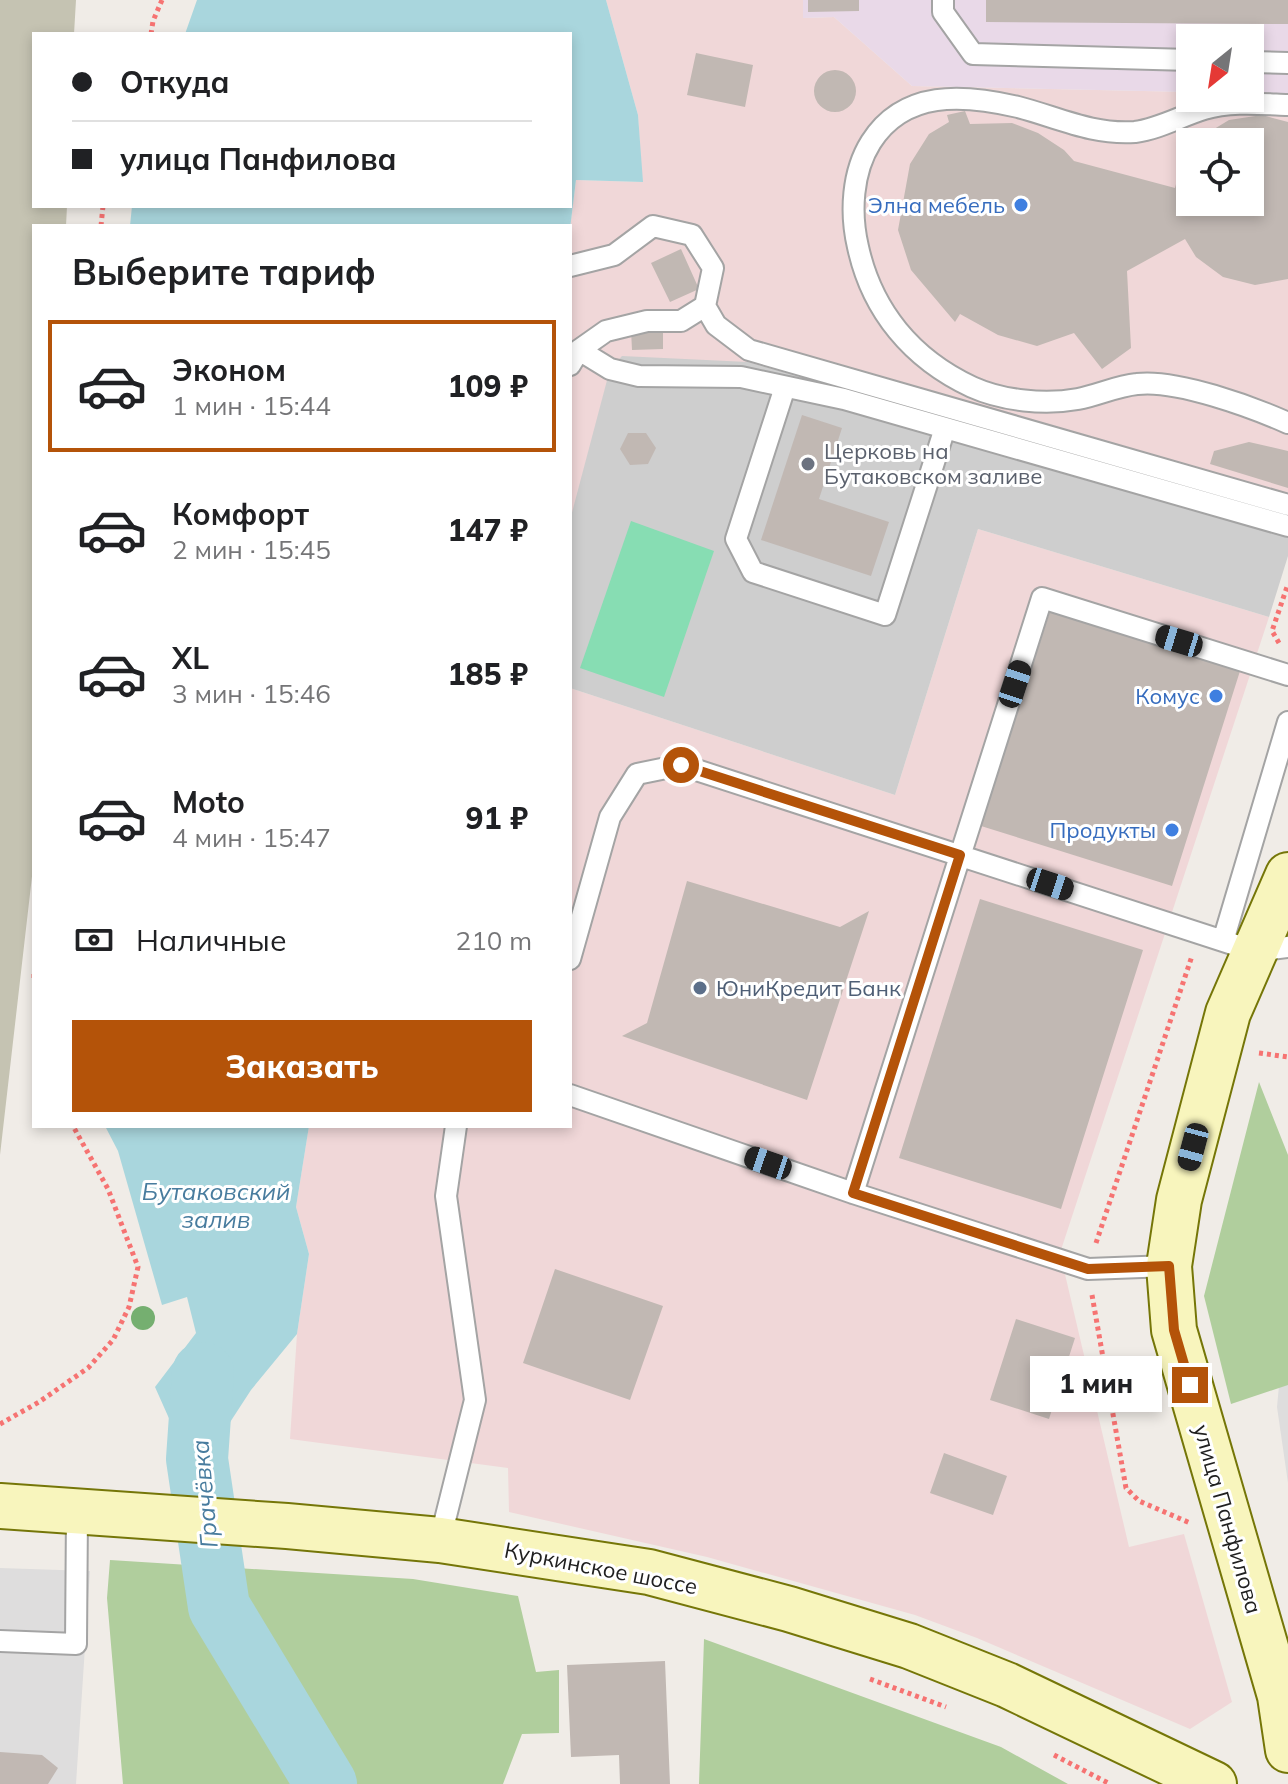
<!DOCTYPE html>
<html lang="ru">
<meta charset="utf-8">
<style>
:root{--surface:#fff;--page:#f6f6f6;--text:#202124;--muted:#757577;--line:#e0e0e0;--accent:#b45309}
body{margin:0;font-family:Mulish,sans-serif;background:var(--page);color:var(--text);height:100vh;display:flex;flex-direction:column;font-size:30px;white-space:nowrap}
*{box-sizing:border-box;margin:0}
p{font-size:26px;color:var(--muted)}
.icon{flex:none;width:44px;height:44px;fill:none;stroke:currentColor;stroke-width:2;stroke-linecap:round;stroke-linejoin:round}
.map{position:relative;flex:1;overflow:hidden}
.panel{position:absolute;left:32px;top:224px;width:540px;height:904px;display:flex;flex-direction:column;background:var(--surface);border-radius:0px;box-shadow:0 4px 12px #0003}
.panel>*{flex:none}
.hud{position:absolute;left:32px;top:32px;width:540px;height:176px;border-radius:0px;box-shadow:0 4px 12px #0003;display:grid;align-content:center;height:176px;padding:0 40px;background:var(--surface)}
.needle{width:52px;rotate:210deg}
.tools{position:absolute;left:1176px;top:24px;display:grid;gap:16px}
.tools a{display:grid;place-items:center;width:88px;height:88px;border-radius:0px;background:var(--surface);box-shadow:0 4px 12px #0003;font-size:40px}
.end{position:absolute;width:36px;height:36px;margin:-18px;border:10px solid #b45309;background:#fff;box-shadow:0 0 0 4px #fff}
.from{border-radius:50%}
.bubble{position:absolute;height:56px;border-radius:0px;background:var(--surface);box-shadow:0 4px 12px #0003;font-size:26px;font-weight:800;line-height:56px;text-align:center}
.car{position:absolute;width:24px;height:48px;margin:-24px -12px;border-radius:10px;box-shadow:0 0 6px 2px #0007;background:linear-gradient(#222 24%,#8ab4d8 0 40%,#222 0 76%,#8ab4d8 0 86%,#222 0)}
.hud b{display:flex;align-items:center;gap:28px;height:76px;font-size:30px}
.hud b+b{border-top:2px solid var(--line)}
.hud i{width:20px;height:20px;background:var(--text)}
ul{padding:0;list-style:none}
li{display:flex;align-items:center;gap:24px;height:132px;margin:0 16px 12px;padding:0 24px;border:4px solid transparent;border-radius:0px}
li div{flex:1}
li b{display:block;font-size:30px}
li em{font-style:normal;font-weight:800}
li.on{border-color:var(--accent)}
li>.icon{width:72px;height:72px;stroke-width:1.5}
h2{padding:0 40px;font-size:36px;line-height:96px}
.pay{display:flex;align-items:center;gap:20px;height:88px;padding:0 40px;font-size:30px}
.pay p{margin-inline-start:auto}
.cta{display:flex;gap:16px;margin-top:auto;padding:16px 40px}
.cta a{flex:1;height:92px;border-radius:0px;background:var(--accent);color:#fff;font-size:32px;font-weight:800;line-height:92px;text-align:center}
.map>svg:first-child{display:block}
.residential{fill:#dedddd}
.commercial{fill:#f0d7d8;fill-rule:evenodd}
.industrial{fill:#e9d9e8}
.religious{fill:#cecece}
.construction{fill:#c5c3b2}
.forest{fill:#b0ce9d}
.pitch{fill:#87ddb3}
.water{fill:#a9d6dd}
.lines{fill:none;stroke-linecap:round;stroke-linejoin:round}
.river{stroke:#a9d6dd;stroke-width:62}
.building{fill:#c1b8b3}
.lane-casing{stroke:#a4a4a4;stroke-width:24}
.secondary-casing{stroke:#757608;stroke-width:48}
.path{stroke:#f67372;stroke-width:5;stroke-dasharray:4 4;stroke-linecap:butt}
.lane{stroke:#fff;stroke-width:20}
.secondary{stroke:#f8f5bd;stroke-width:44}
.tree{fill:#75af70}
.route{stroke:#b45309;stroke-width:10}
.shop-dot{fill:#3f7fe0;stroke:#fff;stroke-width:3}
.worship-dot{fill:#6b7280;stroke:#fff;stroke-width:3}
.service-dot{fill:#5c6f8a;stroke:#fff;stroke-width:3}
.labels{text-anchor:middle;stroke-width:6;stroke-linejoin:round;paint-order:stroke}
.shop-label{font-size:22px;fill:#366cbe;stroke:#fff;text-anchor:end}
.worship-label{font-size:22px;fill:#5b616d;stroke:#fff;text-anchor:start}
.service-label{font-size:22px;fill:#4e5e75;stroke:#fff;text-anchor:start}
.street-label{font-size:22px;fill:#202020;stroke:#fff}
.water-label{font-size:24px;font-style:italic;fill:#487c9e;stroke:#fff}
</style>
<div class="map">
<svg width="1288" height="1784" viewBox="0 0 1288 1784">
<rect width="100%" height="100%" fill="#f0ece7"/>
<path class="residential" d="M 1288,1289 L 1288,1483 L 1277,1407 Z
M 0,1568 L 90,1571 L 76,1784 L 0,1784 Z"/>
<path class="commercial" d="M 606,0 L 803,0 L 803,18 L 834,17 L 912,86 L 1190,92 L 1190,98 L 1250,98 L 1250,94 L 1288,94 L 1288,515 L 748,362 L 570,520 L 570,229 L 576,180 L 642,182 L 638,115 ZM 1190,142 L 1250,142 L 1250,202 L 1190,202 Z
M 978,529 L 1269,617 L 1060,1253 L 1129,1547 L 1184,1534 L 1232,1702 L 1190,1729 L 977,1638 L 915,1615 L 707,1557 L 509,1512 L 508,1468 L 290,1439 L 297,1334 L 309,1254 L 296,1207 L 309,1126 L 570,1126 L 570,688 L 895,795 Z"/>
<path class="industrial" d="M 803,0 L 1288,0 L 1288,94 L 1250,94 L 1250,38 L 1190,38 L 1190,92 L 912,86 L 834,17 L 803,18 Z"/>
<path class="religious" d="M 622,356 L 748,362 L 1288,515 L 1288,556 L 1269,617 L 978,529 L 895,795 L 570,688 L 570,520 L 610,369 Z"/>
<path class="construction" d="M 0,0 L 76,0 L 74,34 L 34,34 L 34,206 L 67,206 L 66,226 L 34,226 L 34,859 L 0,1155 Z"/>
<path class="forest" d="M 1259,1082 L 1288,1155 L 1288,1385 L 1231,1404 L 1204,1296 Z
M 110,1560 L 413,1579 L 518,1596 L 536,1672 L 559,1670 L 559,1733 L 522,1734 L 503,1784 L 123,1784 L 107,1598 Z
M 704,1639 L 1001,1747 L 1068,1784 L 699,1784 Z"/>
<path class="pitch" d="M 631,521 L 714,551 L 664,697 L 580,668 Z"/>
<path class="water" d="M 197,0 L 606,0 L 638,115 L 643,182 L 576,180 L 570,229 L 570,226 L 130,226 L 132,206 L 570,206 L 570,34 L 185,34 Z
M 105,1126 L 309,1126 L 296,1207 L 309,1254 L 297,1334 L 251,1390 L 210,1453 L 197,1459 L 184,1452 L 155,1387 L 196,1333 L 187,1297 L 162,1305 L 118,1151 Z"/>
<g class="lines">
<path class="river" d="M 203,1373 L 197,1459 L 219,1607 L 326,1784"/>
</g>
<path class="building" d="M 808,0 L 859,0 L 859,11 L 808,12 Z
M 986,0 L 1288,0 L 1288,24 L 986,22 Z
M 696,53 L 753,65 L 745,107 L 687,95 Z
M814 91a21 21 0 1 1 42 0a21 21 0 1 1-42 0Z
M 965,111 L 970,124 L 1012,123 L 1038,133 L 1064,150 L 1074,161 L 1175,188 L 1181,164 L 1190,152 L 1190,202 L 1250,202 L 1250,142 L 1197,142 L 1201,137 L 1229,120 L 1262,115 L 1288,122 L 1288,279 L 1255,285 L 1223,277 L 1196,257 L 1185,239 L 1127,271 L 1131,348 L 1102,369 L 1074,333 L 1037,346 L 998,335 L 960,314 L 955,322 L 911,270 L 898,230 L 910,164 L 929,134 L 949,122 L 947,115 Z
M 681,249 L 699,289 L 670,302 L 651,263 Z
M 663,329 L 663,349 L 632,350 L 631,330 Z
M 802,415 L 842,428 L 819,499 L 889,522 L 871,576 L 761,540 Z
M 628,433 L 646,433 L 656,448 L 648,464 L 630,465 L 620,449 Z
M 1249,442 L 1288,451 L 1288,488 L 1210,464 L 1214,451 Z
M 1050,611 L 1240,671 L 1172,886 L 981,826 Z
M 687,881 L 840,927 L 869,911 L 807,1100 L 622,1036 L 647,1023 Z
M 980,899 L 1143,950 L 1061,1209 L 899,1158 Z
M 555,1269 L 663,1306 L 630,1400 L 523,1363 Z
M 1016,1319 L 1075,1338 L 1049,1419 L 990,1400 Z
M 944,1453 L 1007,1476 L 993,1515 L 930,1493 Z
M 665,1661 L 670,1784 L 620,1784 L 619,1755 L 571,1757 L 567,1665 Z
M 0,1752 L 42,1755 L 58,1768 L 48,1784 L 0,1784 Z"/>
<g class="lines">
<defs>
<path id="lane" d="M 943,0 L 943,12 L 973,54 L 1190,60
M 1250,62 L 1288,63
M 1288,105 C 1261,104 1230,101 1204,109 C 1181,116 1159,129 1135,132 C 1092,135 1057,117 1018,107 C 963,94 904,90 871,142 C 852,172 850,213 858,247 C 872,311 912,359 972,387 C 1003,401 1045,405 1078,399 C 1098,395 1117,386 1137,384 C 1176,379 1252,407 1288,423
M 570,266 L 614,255 L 653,226 L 692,235 L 713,268 L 705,306 L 681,321 L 647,321 L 606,331 L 579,350 L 570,365
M 705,306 L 716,325 L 749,350 L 1288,505
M 579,350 L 610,369 L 639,376 L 741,377 L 844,399 L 1288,526
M 785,387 L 736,539 L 753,572 L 885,615 L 945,428
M 1223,941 L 1288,722
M 570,959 L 610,817 L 637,774 L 681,765 L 1254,951 L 1288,947
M 570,1095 L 853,1193 L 1088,1269 L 1169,1266
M 853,1193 L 1042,598 L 1288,675
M 440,1540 L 475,1400 L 446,1196 L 456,1126
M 0,1641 L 76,1644 L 77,1512"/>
<path id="secondary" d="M 1288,875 L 1228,1013 L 1179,1200 L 1169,1266 L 1174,1330 L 1280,1696 L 1288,1750
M 0,1506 L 287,1526 L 440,1540 L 649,1572 L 789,1609 L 909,1646 L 1007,1685 L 1214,1784"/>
</defs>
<use href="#lane" class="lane-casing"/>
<use href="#secondary" class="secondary-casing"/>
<path class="path" d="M 151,34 L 153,21 L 162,0
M 101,226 L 103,206
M 1279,643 L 1272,631 L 1288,584
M 34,974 L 34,980
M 1259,1053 L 1288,1057
M 1096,1243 L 1192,956
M 1092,1295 L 1126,1488 L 1139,1501 L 1190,1523
M 0,1424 L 39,1402 L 88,1368 L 113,1340 L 129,1307 L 138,1267 L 108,1189 L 73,1126
M 870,1679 L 946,1707
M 1054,1755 L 1110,1784"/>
<use href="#lane" class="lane"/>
<use href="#secondary" class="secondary"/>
</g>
<circle class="tree" cx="143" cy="1318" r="12"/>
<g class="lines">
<path class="route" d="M 681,765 L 960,855 L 853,1193 L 1088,1269 L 1169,1266 L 1174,1330 L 1190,1385"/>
</g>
<g class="shop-dot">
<circle cx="1021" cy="205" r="8"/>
<circle cx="1216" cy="696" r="8"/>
<circle cx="1172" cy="830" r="8"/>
</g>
<circle class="worship-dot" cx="808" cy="464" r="8"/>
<circle class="service-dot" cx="700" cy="988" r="8"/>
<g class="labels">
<g class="shop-label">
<text x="1005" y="213">Элна мебель</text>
<text x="1200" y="704">Комус</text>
<text x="1156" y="838">Продукты</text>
</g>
<g class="worship-label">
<text x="824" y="459">Церковь на<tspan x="824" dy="25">Бутаковском заливе</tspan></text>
</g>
<g class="service-label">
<text x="716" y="996">ЮниКредит Банк</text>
</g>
<g class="street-label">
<text transform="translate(1228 1519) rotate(74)" y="8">улица Панфилова</text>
<text transform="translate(601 1568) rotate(11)" y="8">Куркинское шоссе</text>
</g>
<g class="water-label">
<text x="216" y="1200">Бутаковский<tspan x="216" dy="28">залив</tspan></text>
<text transform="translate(205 1494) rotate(-95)" y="8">Грачёвка</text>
</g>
</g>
</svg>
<div class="tools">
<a><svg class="needle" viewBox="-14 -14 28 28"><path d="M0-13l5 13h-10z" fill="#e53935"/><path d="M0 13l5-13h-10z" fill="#757577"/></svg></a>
<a><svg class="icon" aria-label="locate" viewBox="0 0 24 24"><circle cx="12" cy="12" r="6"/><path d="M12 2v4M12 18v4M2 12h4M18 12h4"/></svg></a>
</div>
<i class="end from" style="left:681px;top:765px"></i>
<i class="end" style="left:1190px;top:1385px"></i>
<div class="bubble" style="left:1030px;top:1356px;width:132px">1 мин</div>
<i class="car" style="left:1179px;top:641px;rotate:287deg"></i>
<i class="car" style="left:1015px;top:684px;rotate:18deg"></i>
<i class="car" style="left:1050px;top:884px;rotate:108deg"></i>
<i class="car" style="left:1193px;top:1147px;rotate:195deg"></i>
<i class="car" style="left:768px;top:1163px;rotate:289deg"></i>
<div class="hud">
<b><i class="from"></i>Откуда</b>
<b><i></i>улица Панфилова</b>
</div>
<section class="panel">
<h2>Выберите тариф</h2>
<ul>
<li class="on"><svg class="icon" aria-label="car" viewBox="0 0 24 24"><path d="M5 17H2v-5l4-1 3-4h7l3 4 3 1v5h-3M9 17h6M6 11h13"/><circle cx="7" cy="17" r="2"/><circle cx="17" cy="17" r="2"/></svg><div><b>Эконом</b><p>1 мин · 15:44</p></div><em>109 ₽</em></li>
<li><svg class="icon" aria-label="car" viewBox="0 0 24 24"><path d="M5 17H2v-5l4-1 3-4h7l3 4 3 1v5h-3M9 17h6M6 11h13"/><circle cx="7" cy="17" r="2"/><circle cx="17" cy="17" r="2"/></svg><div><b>Комфорт</b><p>2 мин · 15:45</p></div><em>147 ₽</em></li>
<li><svg class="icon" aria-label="car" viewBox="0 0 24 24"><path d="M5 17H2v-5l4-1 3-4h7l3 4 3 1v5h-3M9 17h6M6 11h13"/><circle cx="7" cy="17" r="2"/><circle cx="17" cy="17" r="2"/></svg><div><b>XL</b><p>3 мин · 15:46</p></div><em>185 ₽</em></li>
<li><svg class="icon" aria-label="car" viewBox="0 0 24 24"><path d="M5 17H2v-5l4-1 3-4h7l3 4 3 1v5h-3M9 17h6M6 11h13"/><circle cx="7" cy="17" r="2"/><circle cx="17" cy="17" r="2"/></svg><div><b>Moto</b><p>4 мин · 15:47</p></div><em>91 ₽</em></li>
</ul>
<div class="pay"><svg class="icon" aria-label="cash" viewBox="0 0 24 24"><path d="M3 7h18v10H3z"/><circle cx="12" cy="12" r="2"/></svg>Наличные<p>210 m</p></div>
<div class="cta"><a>Заказать</a></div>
</section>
</div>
